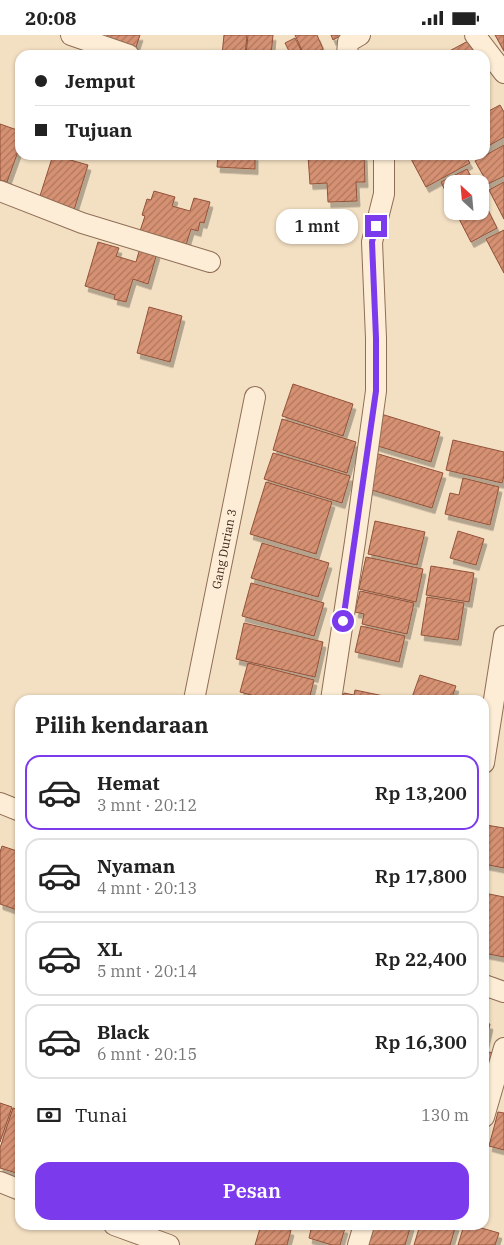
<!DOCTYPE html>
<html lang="id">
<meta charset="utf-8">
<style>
:root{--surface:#fff;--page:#f6f6f6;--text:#222;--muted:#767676;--line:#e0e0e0;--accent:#7c3aed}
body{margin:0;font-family:"IBM Plex Serif",serif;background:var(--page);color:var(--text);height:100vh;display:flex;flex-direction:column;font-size:19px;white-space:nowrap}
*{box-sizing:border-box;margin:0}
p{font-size:16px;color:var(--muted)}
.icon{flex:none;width:28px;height:28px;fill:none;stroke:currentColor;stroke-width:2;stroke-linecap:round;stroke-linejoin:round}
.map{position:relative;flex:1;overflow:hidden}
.sheet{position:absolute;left:15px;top:660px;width:474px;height:535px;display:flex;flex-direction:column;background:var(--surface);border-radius:15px;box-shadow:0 1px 4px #0004}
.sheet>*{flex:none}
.guide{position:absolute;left:15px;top:15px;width:475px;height:110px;border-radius:15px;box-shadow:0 1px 4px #0004;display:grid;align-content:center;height:110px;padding:0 20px;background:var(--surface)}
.needle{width:32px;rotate:334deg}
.controls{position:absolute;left:444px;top:140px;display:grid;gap:10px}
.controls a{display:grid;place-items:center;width:45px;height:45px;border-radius:10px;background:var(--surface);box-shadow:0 1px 4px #0004;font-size:25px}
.end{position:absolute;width:22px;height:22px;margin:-11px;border:6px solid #7c3aed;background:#fff;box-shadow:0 0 0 2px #fff}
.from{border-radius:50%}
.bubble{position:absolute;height:35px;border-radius:15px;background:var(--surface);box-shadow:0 1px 4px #0004;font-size:16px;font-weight:600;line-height:35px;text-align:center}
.guide b{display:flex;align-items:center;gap:18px;height:48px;font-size:19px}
.guide b+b{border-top:1px solid var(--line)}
.guide i{width:12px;height:12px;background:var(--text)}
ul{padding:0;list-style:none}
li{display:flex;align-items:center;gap:15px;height:75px;margin:0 10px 8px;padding:0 10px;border:2px solid var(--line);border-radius:15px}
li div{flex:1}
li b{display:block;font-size:19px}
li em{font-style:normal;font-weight:600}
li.current{border-color:var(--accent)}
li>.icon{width:45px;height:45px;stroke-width:1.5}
h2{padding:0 20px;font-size:22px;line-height:60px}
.pay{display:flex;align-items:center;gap:12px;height:55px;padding:0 20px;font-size:19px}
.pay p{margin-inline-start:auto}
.primary-button{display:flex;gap:10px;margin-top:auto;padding:10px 20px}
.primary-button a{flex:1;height:58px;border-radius:15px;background:var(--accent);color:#fff;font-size:20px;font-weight:600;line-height:58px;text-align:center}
.status{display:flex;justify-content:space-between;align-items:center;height:35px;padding:0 25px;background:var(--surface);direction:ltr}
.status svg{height:14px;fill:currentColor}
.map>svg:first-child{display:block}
.building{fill:url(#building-hatch);stroke:#925239;filter:url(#shadow)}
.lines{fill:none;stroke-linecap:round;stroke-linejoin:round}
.minor-casing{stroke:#906e56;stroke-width:22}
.minor{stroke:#fdedd6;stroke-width:20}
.route{stroke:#7c3aed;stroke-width:6}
.labels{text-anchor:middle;stroke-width:5;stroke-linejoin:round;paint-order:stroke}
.street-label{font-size:12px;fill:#3e291c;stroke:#faead2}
</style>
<div class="status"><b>20:08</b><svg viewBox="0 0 49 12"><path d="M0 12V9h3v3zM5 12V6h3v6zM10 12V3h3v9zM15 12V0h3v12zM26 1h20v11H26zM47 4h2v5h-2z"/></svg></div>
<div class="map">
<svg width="504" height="1210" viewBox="0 0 504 1210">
<defs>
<pattern id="building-hatch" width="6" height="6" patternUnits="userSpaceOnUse" patternTransform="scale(1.25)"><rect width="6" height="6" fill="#d69173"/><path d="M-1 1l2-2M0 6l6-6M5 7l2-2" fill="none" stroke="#af765e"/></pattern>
<filter id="shadow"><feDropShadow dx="3" dy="5.5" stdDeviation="0" flood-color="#0004"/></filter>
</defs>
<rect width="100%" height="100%" fill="#f3dfc2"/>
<path class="building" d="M 107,0 L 140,0 L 134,18 L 104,8 Z
M 224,0 L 247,0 L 245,20 L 222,20 Z
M 248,0 L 273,0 L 271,20 L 246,20 Z
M 295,0 L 317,0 L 323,14 L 310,20 L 304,20 Z
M 331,0 L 342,0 L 333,5 Z
M 495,0 L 504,0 L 504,16 Z
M 295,3 L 303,19 L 302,20 L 291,20 L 285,8 Z
M 470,5 L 478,20 L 442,20 Z
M 500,70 L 504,77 L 504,102 L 485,113 L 485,78 Z
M 0,89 L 20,96 L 20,111 L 7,147 L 0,145 Z
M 504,110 L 504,141 L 488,149 L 475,126 Z
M 53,120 L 88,130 L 74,175 L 39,164 Z
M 218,120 L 255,120 L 255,134 L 217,132 Z
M 325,120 L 364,120 L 365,147 L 356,147 L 357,166 L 328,167 L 327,148 L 310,149 L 308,121 Z
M 409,120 L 465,120 L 470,128 L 426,152 Z
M 467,134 L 475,149 L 452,149 L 452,170 L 441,147 Z
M 504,147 L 504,184 L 489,155 Z
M 154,156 L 175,162 L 172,171 L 190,176 L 194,163 L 210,167 L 204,188 L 200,187 L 198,196 L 191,194 L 185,213 L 139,199 L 145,181 L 142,180 L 147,164 L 151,165 Z
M 480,159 L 497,193 L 471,207 L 455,176 L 480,176 Z
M 504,195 L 504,238 L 486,204 Z
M 98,207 L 119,213 L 116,221 L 136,227 L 140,213 L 157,218 L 148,249 L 133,244 L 126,267 L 114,264 L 115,260 L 85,251 Z
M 149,272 L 182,281 L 170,327 L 137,318 Z
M 293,349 L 353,369 L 343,401 L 282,381 Z
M 381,379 L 440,397 L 431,427 L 371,409 Z
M 282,384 L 356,407 L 347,438 L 273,415 Z
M 453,405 L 504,417 L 504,441 L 502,448 L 446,435 Z
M 273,418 L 350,441 L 342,468 L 264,444 Z
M 375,418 L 443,438 L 432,473 L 365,453 Z
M 463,443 L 499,452 L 490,490 L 445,479 L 450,458 L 459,460 Z
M 266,447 L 332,467 L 316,519 L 250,499 Z
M 375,486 L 425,497 L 417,530 L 368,519 Z
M 458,496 L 484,504 L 476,530 L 450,523 Z
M 262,508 L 329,528 L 318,562 L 251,543 Z
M 366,522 L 423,534 L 416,567 L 359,554 Z
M 431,531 L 474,538 L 469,567 L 426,560 Z
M 251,548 L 324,568 L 314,601 L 242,581 Z
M 360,556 L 414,568 L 407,599 L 362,589 L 364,579 L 355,577 Z
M 427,562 L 464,568 L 458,605 L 421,600 Z
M 244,588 L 323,607 L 315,642 L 236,624 Z
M 361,591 L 405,601 L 399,627 L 355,617 Z
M 248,628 L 314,645 L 309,665 L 270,665 L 240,657 Z
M 420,640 L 456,651 L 451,665 L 411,665 Z
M 355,655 L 403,665 L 342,665 L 344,658 L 354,660 Z
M 239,661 L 254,665 L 238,665 Z
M 486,790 L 504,793 L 504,833 L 484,829 L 484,801 Z
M 2,811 L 20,817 L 20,876 L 0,869 L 0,817 Z
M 484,858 L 504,862 L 504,922 L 484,918 Z
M 484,988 L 490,989 L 484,1015 Z
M 484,1016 L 498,1019 L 492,1042 L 484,1040 Z
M 0,1068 L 12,1072 L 0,1107 Z
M 13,1073 L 20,1075 L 20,1139 L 0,1133 L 0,1113 Z
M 498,1077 L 504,1078 L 504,1115 L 489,1111 Z
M 261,1190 L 275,1190 L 291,1195 L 287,1210 L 255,1210 Z
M 312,1190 L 333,1190 L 345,1193 L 340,1210 L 332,1210 L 309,1203 Z
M 373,1190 L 411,1190 L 405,1210 L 367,1210 Z
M 420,1190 L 456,1190 L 450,1210 L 414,1210 Z
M 464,1190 L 471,1190 L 499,1198 L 495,1210 L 458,1210 Z"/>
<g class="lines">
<defs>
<g id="minor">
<path d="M 71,0 L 129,20"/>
<path d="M 475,0 L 504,38"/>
<path d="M 347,20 L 348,7 L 360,0"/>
<path d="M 0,156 L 82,188 L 210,227"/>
<path id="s1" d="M 194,665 L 255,362"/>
<path d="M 331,665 L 355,507 L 376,356 L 376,303 L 372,207 L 384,159 L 384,120"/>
<path d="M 484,728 L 504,601"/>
<path d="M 0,768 L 20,776"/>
<path d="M 484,950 L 504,957"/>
<path d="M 484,1082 L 504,1013"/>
<path d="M 0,1147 L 20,1155"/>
<path d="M 114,1190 L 169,1210"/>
<path d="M 358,1210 L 364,1190"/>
</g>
</defs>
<use href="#minor" class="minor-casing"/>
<use href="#minor" class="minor"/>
</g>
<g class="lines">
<path class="route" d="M 343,586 L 376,356 L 376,303 L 372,207 L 376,191"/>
</g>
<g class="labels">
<g class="street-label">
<text dy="4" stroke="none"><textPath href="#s1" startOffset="154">Gang Durian 3</textPath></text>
</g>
</g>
</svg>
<div class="controls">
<a><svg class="needle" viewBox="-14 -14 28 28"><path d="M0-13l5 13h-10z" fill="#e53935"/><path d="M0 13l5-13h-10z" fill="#767676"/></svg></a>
</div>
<i class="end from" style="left:343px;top:586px"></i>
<i class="end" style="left:376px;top:191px"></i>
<div class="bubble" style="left:276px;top:174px;width:82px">1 mnt</div>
<div class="guide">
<b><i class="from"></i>Jemput</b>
<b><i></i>Tujuan</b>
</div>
<section class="sheet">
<h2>Pilih kendaraan</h2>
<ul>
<li class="current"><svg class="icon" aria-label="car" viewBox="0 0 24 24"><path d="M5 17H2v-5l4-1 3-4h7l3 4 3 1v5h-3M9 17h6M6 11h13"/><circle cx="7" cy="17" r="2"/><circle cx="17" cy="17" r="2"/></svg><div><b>Hemat</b><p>3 mnt · 20:12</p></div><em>Rp 13,200</em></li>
<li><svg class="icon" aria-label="car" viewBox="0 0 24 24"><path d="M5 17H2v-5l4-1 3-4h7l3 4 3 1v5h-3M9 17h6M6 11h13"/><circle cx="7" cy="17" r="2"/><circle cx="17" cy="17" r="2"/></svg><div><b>Nyaman</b><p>4 mnt · 20:13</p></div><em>Rp 17,800</em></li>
<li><svg class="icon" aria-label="car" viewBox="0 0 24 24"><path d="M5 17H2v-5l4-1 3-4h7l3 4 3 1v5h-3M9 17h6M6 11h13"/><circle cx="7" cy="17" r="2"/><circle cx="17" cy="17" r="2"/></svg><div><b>XL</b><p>5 mnt · 20:14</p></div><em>Rp 22,400</em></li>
<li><svg class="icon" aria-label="car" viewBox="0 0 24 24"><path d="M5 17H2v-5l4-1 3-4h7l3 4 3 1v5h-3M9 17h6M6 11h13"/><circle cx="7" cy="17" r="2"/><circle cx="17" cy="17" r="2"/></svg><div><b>Black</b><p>6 mnt · 20:15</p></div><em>Rp 16,300</em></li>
</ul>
<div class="pay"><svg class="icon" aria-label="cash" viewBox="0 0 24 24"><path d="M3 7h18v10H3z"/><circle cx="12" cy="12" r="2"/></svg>Tunai<p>130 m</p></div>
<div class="primary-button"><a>Pesan</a></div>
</section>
</div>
